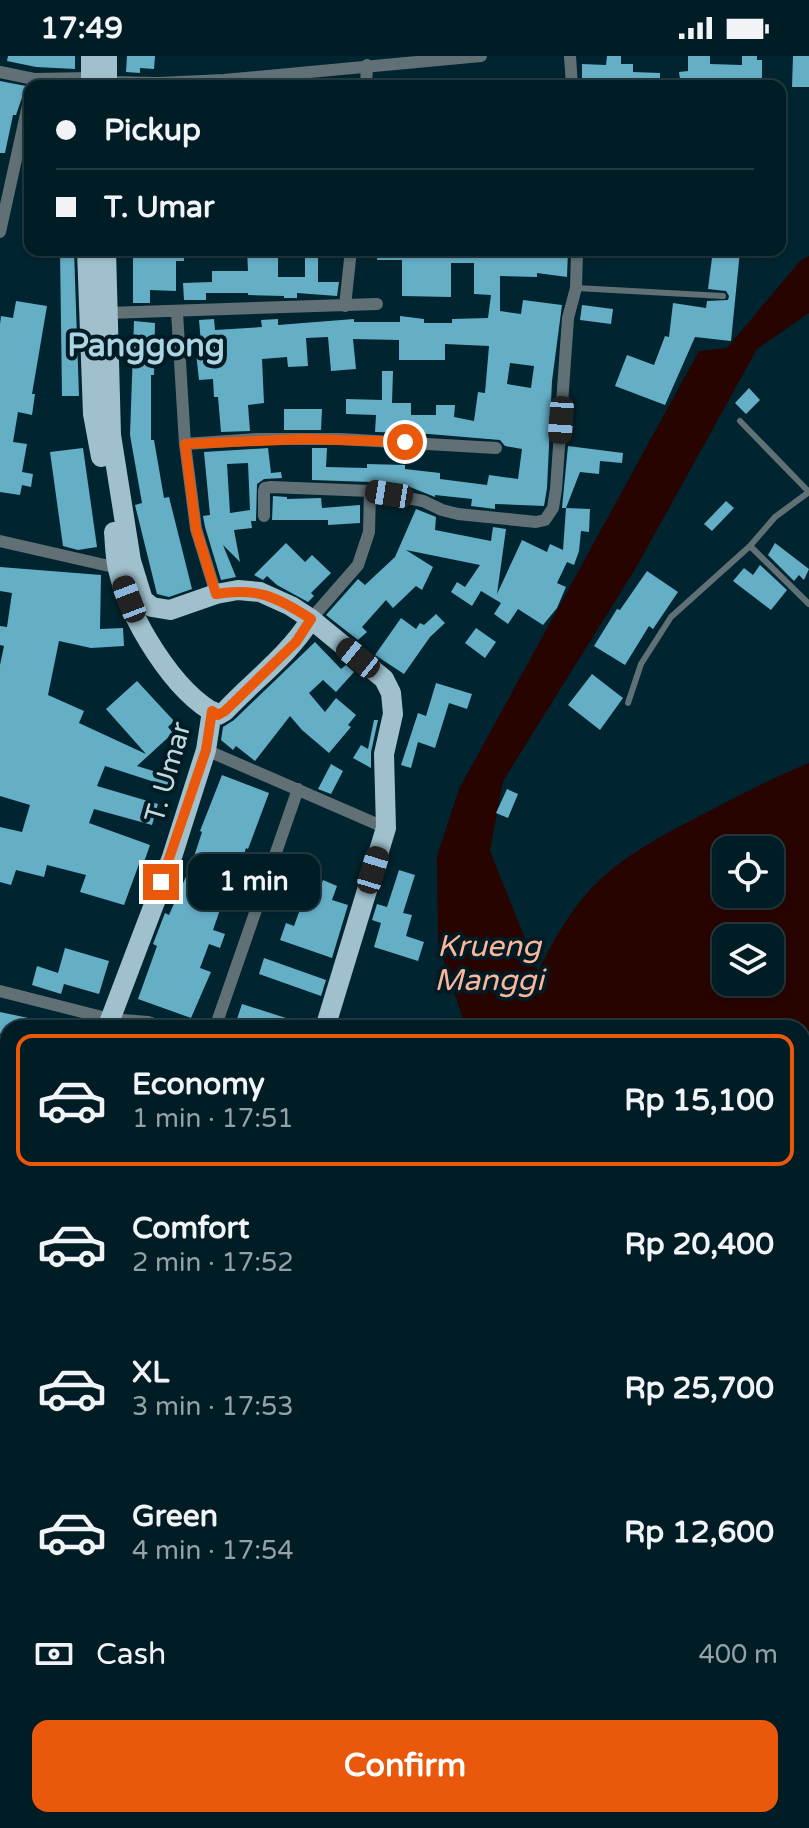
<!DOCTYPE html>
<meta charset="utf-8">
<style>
:root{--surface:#001c24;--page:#0a252c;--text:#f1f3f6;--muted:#95a1a6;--line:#223a41;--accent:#ea580c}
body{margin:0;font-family:"Varela Round",sans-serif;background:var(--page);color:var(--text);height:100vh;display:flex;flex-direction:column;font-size:30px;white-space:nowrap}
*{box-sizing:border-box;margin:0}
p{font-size:26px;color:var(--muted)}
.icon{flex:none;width:44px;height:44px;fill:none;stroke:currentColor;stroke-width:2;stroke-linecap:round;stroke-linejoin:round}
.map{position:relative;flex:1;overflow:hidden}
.sheet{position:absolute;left:0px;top:964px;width:810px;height:808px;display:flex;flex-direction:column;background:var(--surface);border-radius:24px 24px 0 0;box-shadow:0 2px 6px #0004,0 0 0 2px var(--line)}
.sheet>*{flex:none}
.banner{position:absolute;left:24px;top:24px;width:762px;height:176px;border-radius:16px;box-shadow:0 2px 6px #0004,0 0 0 2px var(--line);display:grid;align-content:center;height:176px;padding:0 32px;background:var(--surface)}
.tools{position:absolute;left:712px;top:780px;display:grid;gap:16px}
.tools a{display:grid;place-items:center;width:72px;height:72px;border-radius:16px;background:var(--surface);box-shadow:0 2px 6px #0004,0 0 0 2px var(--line);font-size:40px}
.end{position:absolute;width:36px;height:36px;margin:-18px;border:10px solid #ea580c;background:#fff;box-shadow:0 0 0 4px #fff}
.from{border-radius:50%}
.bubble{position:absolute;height:56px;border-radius:16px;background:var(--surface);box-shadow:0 2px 6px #0004,0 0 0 2px var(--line);font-size:26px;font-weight:700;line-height:56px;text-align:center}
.car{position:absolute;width:24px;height:48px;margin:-24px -12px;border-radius:10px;box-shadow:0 0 6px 2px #0007;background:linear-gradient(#222 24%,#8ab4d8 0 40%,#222 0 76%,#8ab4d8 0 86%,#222 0)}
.banner b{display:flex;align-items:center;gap:28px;height:76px;font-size:30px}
.banner b+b{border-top:2px solid var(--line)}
.banner i{width:20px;height:20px;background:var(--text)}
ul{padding:14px 0 0;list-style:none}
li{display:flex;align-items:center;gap:24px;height:132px;margin:0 16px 12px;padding:0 16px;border:4px solid transparent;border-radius:16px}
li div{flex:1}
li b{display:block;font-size:30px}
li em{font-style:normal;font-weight:700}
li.on{border-color:var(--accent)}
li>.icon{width:72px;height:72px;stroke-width:1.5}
.pay{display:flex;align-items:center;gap:20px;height:88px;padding:0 32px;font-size:30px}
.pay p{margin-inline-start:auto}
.action{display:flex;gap:16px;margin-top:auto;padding:16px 32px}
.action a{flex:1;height:92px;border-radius:16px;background:var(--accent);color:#fff;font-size:32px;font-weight:700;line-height:92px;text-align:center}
.status{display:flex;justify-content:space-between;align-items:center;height:56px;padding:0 40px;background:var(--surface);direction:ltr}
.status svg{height:22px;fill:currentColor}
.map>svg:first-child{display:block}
.water{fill:#280400;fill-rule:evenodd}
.building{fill:#64aec6;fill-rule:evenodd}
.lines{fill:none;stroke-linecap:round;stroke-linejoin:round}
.service{stroke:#607075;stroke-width:6}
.minor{stroke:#607075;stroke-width:12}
.primary{stroke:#9fc0cc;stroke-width:20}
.route{stroke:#ea580c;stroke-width:10}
.labels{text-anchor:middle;stroke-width:8;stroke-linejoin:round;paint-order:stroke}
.street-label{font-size:28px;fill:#c4d8df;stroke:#001b23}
.water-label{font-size:30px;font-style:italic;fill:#fcb69c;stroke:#001b23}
.quarter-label{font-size:32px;font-weight:bold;fill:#acd4e2;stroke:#001b23}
</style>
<div class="status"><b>17:49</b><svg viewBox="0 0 49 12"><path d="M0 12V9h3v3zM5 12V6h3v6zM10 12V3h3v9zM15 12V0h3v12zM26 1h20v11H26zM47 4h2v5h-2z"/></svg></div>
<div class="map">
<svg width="809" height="1772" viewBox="0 0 809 1772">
<rect width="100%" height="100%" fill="#002530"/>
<path class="water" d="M 809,200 L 809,257 L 757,293 L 637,510 L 503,725 L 490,795 L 538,915 C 552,887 567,860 587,837 C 622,798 669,776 715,752 C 746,736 776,720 809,707 L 809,1772 L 453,1772 L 462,1764 L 549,1764 L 562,1768 L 578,1764 L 802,1764 L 802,972 L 466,972 L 438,888 L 437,800 L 459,733 L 699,295 L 727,292 L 800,205 ZM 726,794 L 770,794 L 770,838 L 726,838 ZM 726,882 L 770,882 L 770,926 L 726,926 Z"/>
<path class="building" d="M 8,0 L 75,0 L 75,13 L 36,11 L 7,5 Z
M 127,0 L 155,0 L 154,13 L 140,12 L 140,17 L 126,16 Z
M 607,0 L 621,0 L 621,8 L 633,8 L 633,16 L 660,17 L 660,30 L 598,27 L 598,30 L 582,30 L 582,8 L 606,9 Z
M 688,0 L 710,0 L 710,8 L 742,9 L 742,0 L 757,0 L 757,4 L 762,4 L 762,30 L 681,30 L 679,16 L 688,15 Z
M 793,0 L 809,0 L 809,31 L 792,31 Z
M 0,25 L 26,30 L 16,59 L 13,59 L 5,97 L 0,97 Z
M 60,194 L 74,194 L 79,340 L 62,340 Z
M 133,194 L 184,194 L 184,205 L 176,205 L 176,235 L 150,234 L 150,247 L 133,247 Z
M 247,194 L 278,194 L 278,221 L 305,221 L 305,194 L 318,194 L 318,226 L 339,226 L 337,240 L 297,237 L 297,242 L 284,242 L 284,240 L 248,239 L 248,237 L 206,237 L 206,244 L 184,244 L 183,227 L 212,226 L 212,215 L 248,215 Z
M 377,194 L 568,195 L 567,221 L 537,217 L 537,221 L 500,220 L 500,255 L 521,258 L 523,244 L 562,249 L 552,325 L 547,432 L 544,450 L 495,448 L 495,453 L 471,450 L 472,443 L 435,439 L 435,441 L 410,431 L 370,426 L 312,424 L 312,392 L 327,392 L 326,411 L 367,412 L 367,408 L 405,409 L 405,413 L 440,417 L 440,423 L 487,429 L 489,419 L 518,423 L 522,393 L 505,390 L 500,384 L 417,377 L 375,376 L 376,359 L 346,358 L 346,343 L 382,344 L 382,315 L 393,315 L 392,347 L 411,347 L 411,359 L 436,359 L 436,349 L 455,349 L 454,361 L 474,365 L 478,336 L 485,337 L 489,290 L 445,288 L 445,304 L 399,304 L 399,284 L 353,283 L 356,313 L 331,315 L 328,281 L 306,282 L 308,310 L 288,311 L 287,301 L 262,303 L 264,347 L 248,349 L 250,375 L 221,376 L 218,341 L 214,341 L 213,323 L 199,324 L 195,287 L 201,287 L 199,264 L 214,263 L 215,274 L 262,271 L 261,264 L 278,263 L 278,269 L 354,263 L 354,266 L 400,266 L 400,260 L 424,263 L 424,267 L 452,267 L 452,263 L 488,262 L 491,239 L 474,238 L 474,207 L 451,207 L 451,241 L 402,240 L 402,204 L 377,204 ZM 510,307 L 534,310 L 531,332 L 507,328 Z
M 713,194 L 740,195 L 731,285 L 695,281 L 665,349 L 615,330 L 627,299 L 654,309 L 665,280 L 669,281 L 673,247 L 706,252 L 707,245 L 728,244 L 729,240 L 726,235 L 708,233 Z
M 16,245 L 47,250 L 32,338 L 35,338 L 32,359 L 18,356 L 13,386 L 27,388 L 22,416 L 33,418 L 31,431 L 22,429 L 20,439 L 0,436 L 0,268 L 1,260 L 13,262 Z
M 582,249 L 613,253 L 611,268 L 580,264 Z
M 134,265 L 155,267 L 154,319 L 151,319 L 151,384 L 154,384 L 164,442 L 169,441 L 192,533 L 169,541 L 157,538 L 135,449 L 142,447 L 130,379 Z
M 749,332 L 760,344 L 746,358 L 735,347 Z
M 284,353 L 322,353 L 321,374 L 284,374 Z
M 568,390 L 623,397 L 622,407 L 600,405 L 599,418 L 580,416 L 566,452 L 590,453 L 589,476 L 581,475 L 579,495 L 574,509 L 567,506 L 557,527 L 566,531 L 557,552 L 543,569 L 518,553 L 508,568 L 494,558 L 501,547 L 481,535 L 472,550 L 451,536 L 457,526 L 465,531 L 480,509 L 406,494 L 433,511 L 422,534 L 416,530 L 393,552 L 386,544 L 362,571 L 367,576 L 358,584 L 326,559 L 358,523 L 365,529 L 395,501 L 416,453 L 436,461 L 435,474 L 491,485 L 493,471 L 506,473 L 497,538 L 522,484 L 547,496 L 550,488 L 563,494 L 566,452 L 562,452 Z
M 83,392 L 97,491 L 78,494 L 63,490 L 50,396 Z
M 268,392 L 271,417 L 281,416 L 282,422 L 264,423 L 257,428 L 256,465 L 251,465 L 252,472 L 234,474 L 240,506 L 223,489 L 236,521 L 221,524 L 205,471 L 203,460 L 210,459 L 204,396 ZM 248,407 L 250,454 L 230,457 L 227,408 Z
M 273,440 L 287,441 L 287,443 L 321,442 L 322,452 L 360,449 L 360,467 L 328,469 L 328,464 L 272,464 Z
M 726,445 L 734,452 L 712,475 L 704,468 Z
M 286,487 L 305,506 L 312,499 L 331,517 L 311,537 L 314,540 L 308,546 L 277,529 L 267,520 L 263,524 L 254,519 Z
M 775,487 L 809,513 L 804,524 L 799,519 L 794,525 L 768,499 Z
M 760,509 L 787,534 L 771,554 L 733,525 L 744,512 L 753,519 Z
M 0,511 L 101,519 L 100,573 L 123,572 L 124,590 L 91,592 L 59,585 L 48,639 L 84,655 L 79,667 L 146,698 L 106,653 L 137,625 L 174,665 L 168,671 L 173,677 L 137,710 L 173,721 L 170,731 L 105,710 L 97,730 L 158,748 L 152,769 L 94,753 L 89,767 L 150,789 L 143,809 L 139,808 L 124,849 L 80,836 L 86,819 L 47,809 L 44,821 L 16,814 L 11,829 L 0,826 L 0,771 L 22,776 L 30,749 L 0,740 L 0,609 L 4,590 L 0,589 L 0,570 L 7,571 L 12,537 L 0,535 Z
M 647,515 L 678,536 L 653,573 L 649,570 L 625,609 L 594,590 L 617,553 L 620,554 Z
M 436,558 L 445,567 L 430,581 L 404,618 L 375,599 L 401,562 L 416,573 L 420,567 L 424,569 Z
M 476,572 L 496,586 L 485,602 L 465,587 Z
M 315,586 L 341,613 L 346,609 L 354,616 L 336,636 L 323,624 L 309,637 L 325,656 L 336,642 L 356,659 L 348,669 L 351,671 L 329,697 L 302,674 L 290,660 L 255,705 L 236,690 L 233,694 L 221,684 L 223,671 L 234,664 Z
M 592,618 L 623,642 L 600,674 L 568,649 Z
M 436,627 L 472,638 L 467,653 L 449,647 L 435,692 L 418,686 L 411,712 L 401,709 L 418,657 L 426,660 Z
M 374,664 L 378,664 L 371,696 L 371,712 L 353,702 L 361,689 L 368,693 Z
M 331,708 L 343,715 L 331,738 L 318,733 Z
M 222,719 L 269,737 L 248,793 L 246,792 L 237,820 L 234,819 L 224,842 L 213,874 L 225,878 L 220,892 L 209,888 L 200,912 L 211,916 L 191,962 L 138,943 L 157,890 L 153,888 L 165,857 L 169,859 L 192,807 L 202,776 L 200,775 Z
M 507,733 L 518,738 L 508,762 L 496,757 Z
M 399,814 L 415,819 L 403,857 L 412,859 L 406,880 L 424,886 L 418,905 L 374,891 L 381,867 L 372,864 L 377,848 L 387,851 Z
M 323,824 L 337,830 L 332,844 L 348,849 L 332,902 L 280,884 L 286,867 L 294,870 L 307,834 L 318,838 Z
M 65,892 L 109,905 L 99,938 L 64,928 L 61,938 L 32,929 L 37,910 L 58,917 Z
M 264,902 L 326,924 L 321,940 L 259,918 Z
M 242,948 L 311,970 L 311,972 L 234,972 Z
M 0,956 L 33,963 L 31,972 L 8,972 L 4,997 L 0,996 Z"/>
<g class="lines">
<path class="service" d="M 576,232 L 723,240
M 740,365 L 809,436
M 750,490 L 809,548
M 628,647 L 641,608 L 671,561 L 750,490 L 775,461 L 809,436"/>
<path class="minor" d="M 570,0 L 572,30
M 0,16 L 34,23 L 91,22 L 107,26 L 159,27 L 224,24 L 481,0
M 366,30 L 367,9
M 0,176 L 30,40
M 345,250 L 351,194
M 177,256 L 185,388 L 196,473 L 216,538
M 108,257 L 377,248
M 185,388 L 258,383 L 341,383 L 496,392
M 264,460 L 264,435 L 265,432 L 271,431 L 370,435 L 423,445 L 442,454 L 458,458 L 536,466 L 545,464 L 553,452 L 556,433 L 568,262 L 576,232 L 577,194
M 0,485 L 118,512
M 311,563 L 358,509 L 369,476 L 370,435
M 206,694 L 386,772
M 0,935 L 110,963 L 148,966 L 166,972
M 215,972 L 298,733
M 0,1297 L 8,1271
M 0,1570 L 8,1570
M 118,1764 L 119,1772
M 309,1764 L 311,1772"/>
<path class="primary" d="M 107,0 L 107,30
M 91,30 L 91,0
M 87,194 L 93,358 L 101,401
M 106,194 L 111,379 L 131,505 L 143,544 L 152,551 L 170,554 L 216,538 L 238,534 L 260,536 L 291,550 L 311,563 L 384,623 L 391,637 L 393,658 L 384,698 L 386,772 L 325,972
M 114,476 C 115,488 115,501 118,513 C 129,562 173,636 218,659 L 225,655 C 254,624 288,600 311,563
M 107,972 L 172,801 L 206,694 L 212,655"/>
</g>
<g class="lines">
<path class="route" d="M 161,826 L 206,694 L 212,655 L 218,659 L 225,655 L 296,586 L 311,563 C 277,541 257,531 216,538 L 196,473 L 185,388 L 305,383 L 405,386"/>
</g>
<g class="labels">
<g class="street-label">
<text transform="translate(167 716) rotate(-74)" y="10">T. Umar</text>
</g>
<g class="water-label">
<text x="489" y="900">Krueng<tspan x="489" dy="34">Manggi</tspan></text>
</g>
<g class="quarter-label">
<text x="146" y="300">Panggong</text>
</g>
</g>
</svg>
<div class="tools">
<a><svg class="icon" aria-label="locate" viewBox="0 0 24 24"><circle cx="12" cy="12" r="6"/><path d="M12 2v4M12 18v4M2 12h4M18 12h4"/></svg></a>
<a><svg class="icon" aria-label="layers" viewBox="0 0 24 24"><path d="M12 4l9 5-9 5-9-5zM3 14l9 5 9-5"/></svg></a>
</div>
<i class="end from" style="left:405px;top:386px"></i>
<i class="end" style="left:161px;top:826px"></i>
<div class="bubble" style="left:188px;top:798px;width:132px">1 min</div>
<i class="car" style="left:561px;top:364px;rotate:184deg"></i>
<i class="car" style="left:389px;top:438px;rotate:279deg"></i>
<i class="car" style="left:129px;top:543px;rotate:339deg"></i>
<i class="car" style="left:358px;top:602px;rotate:309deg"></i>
<i class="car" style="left:373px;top:814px;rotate:17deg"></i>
<div class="banner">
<b><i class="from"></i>Pickup</b>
<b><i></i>T. Umar</b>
</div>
<section class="sheet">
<ul>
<li class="on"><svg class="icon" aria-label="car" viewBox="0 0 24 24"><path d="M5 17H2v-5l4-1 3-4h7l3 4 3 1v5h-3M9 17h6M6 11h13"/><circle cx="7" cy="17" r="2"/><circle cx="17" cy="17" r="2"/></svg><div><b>Economy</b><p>1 min · 17:51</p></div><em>Rp 15,100</em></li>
<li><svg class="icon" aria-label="car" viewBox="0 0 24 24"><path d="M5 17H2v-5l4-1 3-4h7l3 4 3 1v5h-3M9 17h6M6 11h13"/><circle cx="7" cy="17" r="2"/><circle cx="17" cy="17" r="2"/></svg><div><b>Comfort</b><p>2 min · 17:52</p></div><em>Rp 20,400</em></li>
<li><svg class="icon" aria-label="car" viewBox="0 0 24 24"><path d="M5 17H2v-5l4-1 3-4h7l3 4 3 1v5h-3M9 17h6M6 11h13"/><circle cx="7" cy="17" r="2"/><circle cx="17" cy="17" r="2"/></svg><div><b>XL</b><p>3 min · 17:53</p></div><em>Rp 25,700</em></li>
<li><svg class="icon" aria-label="car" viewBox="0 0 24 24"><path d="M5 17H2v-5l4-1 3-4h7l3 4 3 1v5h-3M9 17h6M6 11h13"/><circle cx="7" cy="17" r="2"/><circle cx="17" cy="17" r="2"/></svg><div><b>Green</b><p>4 min · 17:54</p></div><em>Rp 12,600</em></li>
</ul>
<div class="pay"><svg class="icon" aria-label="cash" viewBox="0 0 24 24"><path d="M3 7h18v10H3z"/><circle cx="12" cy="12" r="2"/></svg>Cash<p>400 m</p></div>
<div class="action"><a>Confirm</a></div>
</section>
</div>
